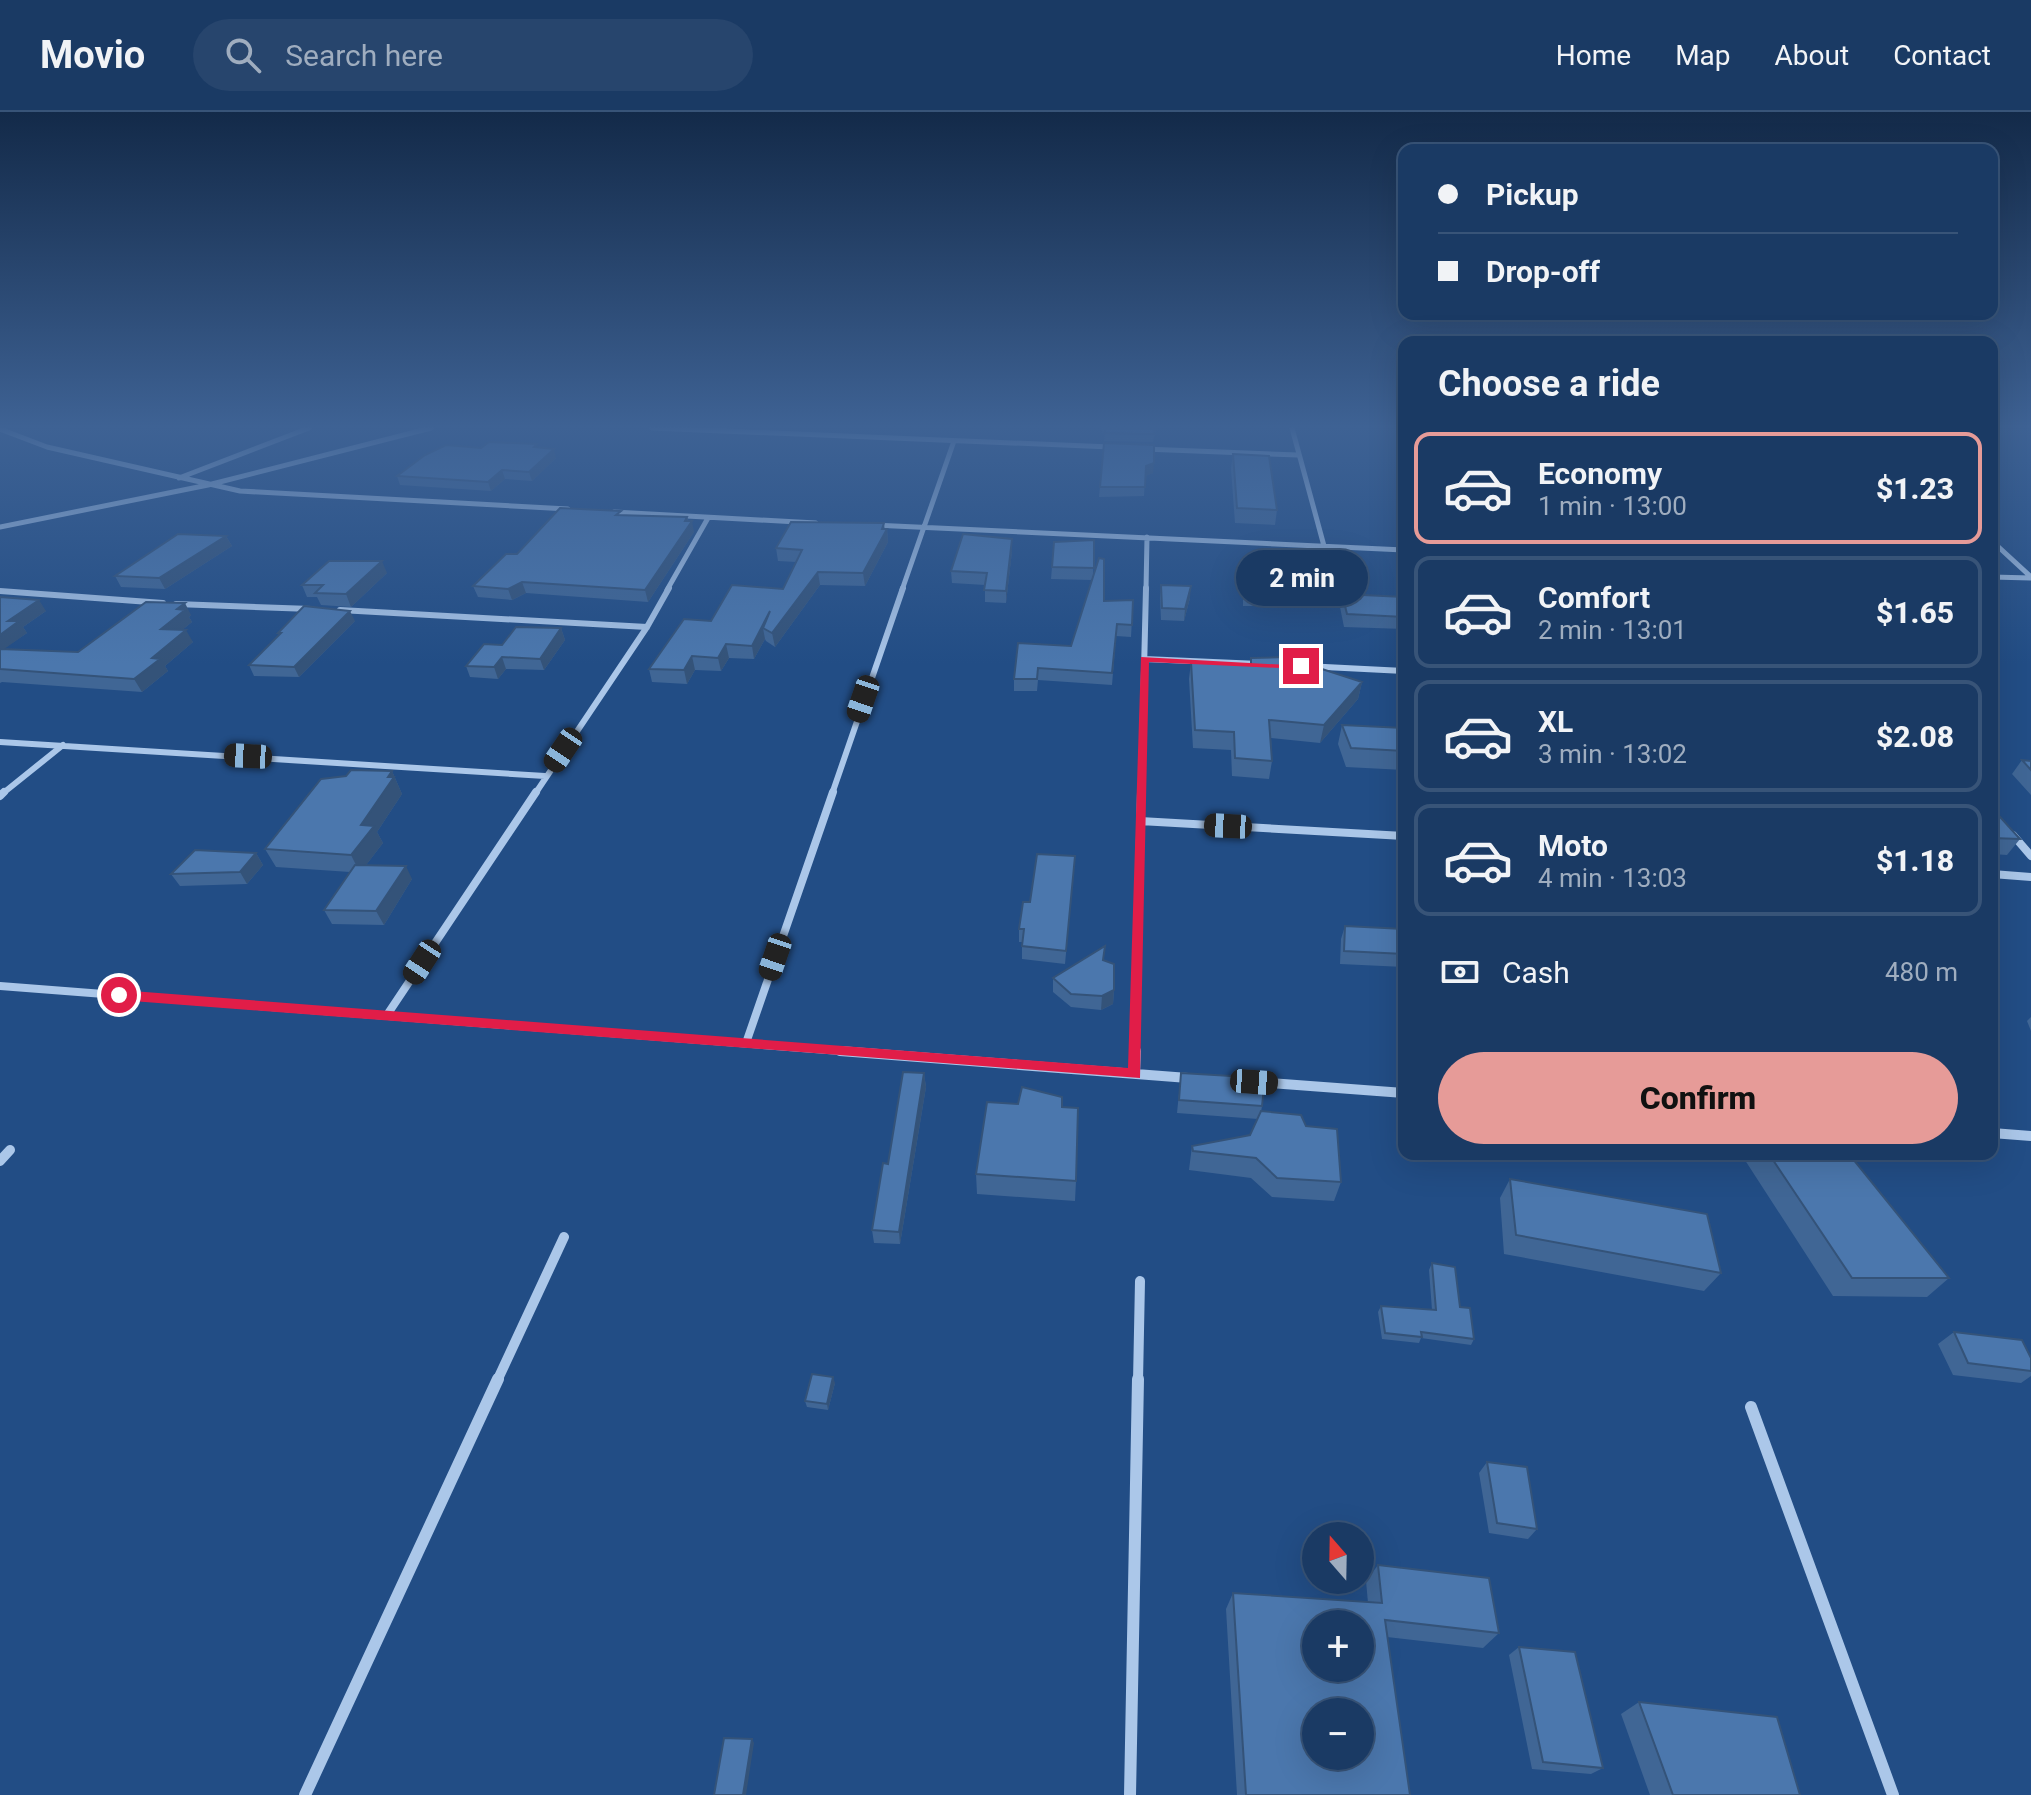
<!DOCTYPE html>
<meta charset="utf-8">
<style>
:root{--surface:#1a3a64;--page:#27456d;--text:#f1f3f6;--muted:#9fadbf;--line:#385478;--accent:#e69b98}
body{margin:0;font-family:Roboto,sans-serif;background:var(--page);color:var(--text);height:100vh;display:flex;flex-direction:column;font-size:30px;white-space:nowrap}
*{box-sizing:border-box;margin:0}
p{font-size:26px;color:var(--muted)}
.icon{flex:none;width:44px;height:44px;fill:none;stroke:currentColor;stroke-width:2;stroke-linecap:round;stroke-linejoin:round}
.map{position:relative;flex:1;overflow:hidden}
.drawer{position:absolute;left:1398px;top:224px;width:600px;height:824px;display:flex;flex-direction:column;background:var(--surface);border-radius:16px;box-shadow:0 8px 32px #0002,0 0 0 2px var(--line)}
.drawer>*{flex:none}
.top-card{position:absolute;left:1398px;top:32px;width:600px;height:176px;border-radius:16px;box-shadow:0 8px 32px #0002,0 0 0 2px var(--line);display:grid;align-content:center;height:176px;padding:0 40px;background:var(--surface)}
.needle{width:52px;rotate:340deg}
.fabs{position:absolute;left:1302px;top:1410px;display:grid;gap:16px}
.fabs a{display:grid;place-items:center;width:72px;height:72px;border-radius:50%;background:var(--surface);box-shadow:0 8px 32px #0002,0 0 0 2px var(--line);font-size:40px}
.end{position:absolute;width:36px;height:36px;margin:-18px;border:10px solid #e11d48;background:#fff;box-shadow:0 0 0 4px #fff}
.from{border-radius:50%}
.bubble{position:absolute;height:56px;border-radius:28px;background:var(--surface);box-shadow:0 8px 32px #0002,0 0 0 2px var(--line);font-size:26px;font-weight:800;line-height:56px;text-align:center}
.car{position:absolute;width:24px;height:48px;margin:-24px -12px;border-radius:10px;box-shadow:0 0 6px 2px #0007;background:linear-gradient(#222 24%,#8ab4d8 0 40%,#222 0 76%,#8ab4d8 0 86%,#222 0)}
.top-card b{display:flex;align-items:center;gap:28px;height:76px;font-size:30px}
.top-card b+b{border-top:2px solid var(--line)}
.top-card i{width:20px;height:20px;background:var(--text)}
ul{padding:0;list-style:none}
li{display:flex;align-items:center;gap:24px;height:112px;margin:0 16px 12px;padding:0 24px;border:4px solid var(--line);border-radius:16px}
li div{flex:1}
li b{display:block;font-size:30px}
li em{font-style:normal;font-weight:800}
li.on{border-color:var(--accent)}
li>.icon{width:72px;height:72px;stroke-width:1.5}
h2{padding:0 40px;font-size:36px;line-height:96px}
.pay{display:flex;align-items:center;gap:20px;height:88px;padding:0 40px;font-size:30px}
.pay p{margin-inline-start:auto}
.primary-button{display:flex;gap:16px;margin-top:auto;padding:16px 40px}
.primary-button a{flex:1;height:92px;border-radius:48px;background:var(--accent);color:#111;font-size:32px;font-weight:800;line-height:92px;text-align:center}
header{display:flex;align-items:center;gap:48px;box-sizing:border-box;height:112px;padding:0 40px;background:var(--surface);border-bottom:2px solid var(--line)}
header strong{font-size:38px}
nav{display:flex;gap:44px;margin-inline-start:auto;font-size:28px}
.search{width:560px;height:72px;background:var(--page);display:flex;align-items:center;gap:20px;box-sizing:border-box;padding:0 28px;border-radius:44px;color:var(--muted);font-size:30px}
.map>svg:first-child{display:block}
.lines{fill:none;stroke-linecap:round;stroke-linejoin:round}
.minor-far4{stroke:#abc7e9;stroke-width:5}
.minor-far3{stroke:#abc7e9;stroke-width:6}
.minor-far2{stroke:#abc7e9;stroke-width:8}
.minor-far1{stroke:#abc7e9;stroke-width:10}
.minor{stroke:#abc7e9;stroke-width:12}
.wall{fill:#406695}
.shaded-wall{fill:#345379}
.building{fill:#4b77ad;stroke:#345379;stroke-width:2;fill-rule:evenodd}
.route{fill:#e11d48}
</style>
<header>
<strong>Movio</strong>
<div class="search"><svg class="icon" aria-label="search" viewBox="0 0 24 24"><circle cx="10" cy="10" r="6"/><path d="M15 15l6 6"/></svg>Search here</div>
<nav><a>Home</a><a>Map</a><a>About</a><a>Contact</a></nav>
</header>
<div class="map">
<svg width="2031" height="1683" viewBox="0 0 2031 1683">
<rect width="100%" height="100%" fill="#224d85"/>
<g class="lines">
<path class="minor-far4" d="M 652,316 L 1111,335
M 1292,316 L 1324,434
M 0,317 L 47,335 L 240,379 L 568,397
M 1144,337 L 1298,343
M 179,366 L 309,316
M 614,400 L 816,411
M 873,413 L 1404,438
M 0,415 L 208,373 L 431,316
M 1992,429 L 2031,465
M 1992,465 L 2031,466
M 667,478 L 708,406
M 902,478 L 954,329
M 1146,478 L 1147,425"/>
<path class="minor-far3" d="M 0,479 L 163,491
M 176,492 L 311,497
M 340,498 L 647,515
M 1144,547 L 1259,552
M 1305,554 L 1404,559
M 0,630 L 545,664
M 2,682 L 63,633
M 535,682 L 647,515 L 669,476
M 832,682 L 903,476
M 1141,682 L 1146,476"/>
<path class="minor-far2" d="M 0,684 L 4,680
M 1140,709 L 1404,724
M 2013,723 L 2031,744
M 1992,762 L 2031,765
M 0,874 L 866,941
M 387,903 L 536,680
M 746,931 L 833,680
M 1135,941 L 1141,680"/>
<path class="minor-far1" d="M 840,939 L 1188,966
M 1135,962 L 1136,939
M 1257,970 L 1404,981
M 1992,1021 L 2031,1024
M 0,1049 L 10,1038
M 497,1269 L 564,1125
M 1138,1269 L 1140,1169"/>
<path class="minor" d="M 1751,1295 L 1893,1683
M 305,1683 L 498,1267
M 1130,1683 L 1138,1267"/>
</g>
<path class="wall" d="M 1102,316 L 1156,316 L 1153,330 L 1104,329 L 1105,321 L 1102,321 Z
M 1104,331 L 1153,361 L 1145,364 L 1144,384 L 1099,385 Z
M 538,335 L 556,346 L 532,369 L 505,367 L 491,379 L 400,373 L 397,364 L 481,336 Z
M 1233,342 L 1277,398 L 1275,413 L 1235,411 L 1231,357 Z
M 622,403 L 687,405 L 694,420 L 648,490 L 526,481 L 512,488 L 478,485 L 473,474 L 517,442 Z
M 884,417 L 887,417 L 888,430 L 865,474 L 820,473 L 775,535 L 766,529 L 765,527 L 754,547 L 729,546 L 721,559 L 695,558 L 687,572 L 652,570 L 649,557 L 711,509 L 783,477 L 796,450 L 778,449 L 776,436 Z
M 226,424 L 232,434 L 165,477 L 121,475 L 115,464 Z
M 1094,428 L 1093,463 L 1104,489 L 1133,488 L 1131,525 L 1116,524 L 1112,573 L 1038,568 L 1037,579 L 1014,579 L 1014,567 L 1071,534 L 1092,468 L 1051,467 L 1052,455 Z
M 1012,439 L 1006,491 L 985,490 L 985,473 L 952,471 L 951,459 Z
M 387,461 L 351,495 L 321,493 L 317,485 L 307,485 L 302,473 Z
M 1245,461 L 1271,482 L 1269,494 L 1243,494 L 1243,473 Z
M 1161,473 L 1190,486 L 1184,509 L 1161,508 L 1160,485 Z
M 1342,482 L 1404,485 L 1404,517 L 1344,515 L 1340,495 Z
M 0,485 L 46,499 L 23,515 L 27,521 L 3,537 L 78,540 L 191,503 L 189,505 L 192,510 L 182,518 L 193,530 L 165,554 L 168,559 L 142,580 L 2,570 L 0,571 Z
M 355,509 L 299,565 L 254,564 L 249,553 L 279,523 L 278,521 Z
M 561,516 L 565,528 L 544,558 L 506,557 L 498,567 L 470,565 L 466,554 L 502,533 Z
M 1251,546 L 1362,570 L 1358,587 L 1320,631 L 1271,626 L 1272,649 L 1269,667 L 1232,664 L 1231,638 L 1193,636 L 1189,567 L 1191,550 L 1250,553 Z
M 1342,613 L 1404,616 L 1404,658 L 1346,655 L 1338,632 Z
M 2022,648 L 2031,649 L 2031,683 L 2012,662 Z
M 392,659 L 402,682 L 377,720 L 383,731 L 366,753 L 412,767 L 384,813 L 332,812 L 324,798 L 350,760 L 276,755 L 265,737 Z
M 1992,696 L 2020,727 L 2007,743 L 1992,742 Z
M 256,741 L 263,753 L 247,772 L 180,774 L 171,762 Z
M 1075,744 L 1065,852 L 1022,847 L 1022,830 L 1019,830 L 1019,817 L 1030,790 Z
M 1345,814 L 1404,817 L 1404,855 L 1340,852 L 1341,827 Z
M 1104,848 L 1114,878 L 1113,892 L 1101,898 L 1071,895 L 1053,880 L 1053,866 Z
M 2031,905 L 2031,919 L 2027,909 Z
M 924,961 L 926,975 L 900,1132 L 874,1131 L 872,1118 L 888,1052 Z
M 1181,961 L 1262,994 L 1261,1000 L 1306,1014 L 1341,1070 L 1334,1089 L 1272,1085 L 1251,1066 L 1189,1058 L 1192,1034 L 1250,1023 L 1258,1007 L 1177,1001 Z
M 1062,995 L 1076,1069 L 1075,1089 L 977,1082 L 976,1062 Z
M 1741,1042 L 1849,1042 L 1949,1166 L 1927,1185 L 1833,1184 Z
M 1510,1067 L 1721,1161 L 1704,1179 L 1504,1142 L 1500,1086 Z
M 1432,1151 L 1460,1195 L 1474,1227 L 1471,1233 L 1421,1226 L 1419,1231 L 1382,1227 L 1378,1200 L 1381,1194 L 1432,1198 L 1429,1158 Z
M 1954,1220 L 2031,1246 L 2031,1264 L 2021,1271 L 1953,1263 L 1938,1232 Z
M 835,1271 L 828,1298 L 807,1295 L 805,1289 Z
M 1487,1350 L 1537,1417 L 1528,1427 L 1489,1421 L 1479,1361 Z
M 1378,1453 L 1499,1521 L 1483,1536 L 1387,1525 L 1410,1683 L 1237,1683 L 1226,1497 L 1233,1481 L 1368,1491 L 1366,1469 Z
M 1519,1535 L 1603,1656 L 1591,1662 L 1532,1657 L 1509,1543 Z
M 1639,1590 L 1800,1683 L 1650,1683 L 1621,1602 Z"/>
<path class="shaded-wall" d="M 554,337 L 556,346 L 532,369 L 529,360 Z
M 1154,351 L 1153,361 L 1145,364 L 1146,354 Z
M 502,358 L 505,367 L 491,379 L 488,370 Z
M 687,405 L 689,413 L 692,409 L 694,420 L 648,490 L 645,478 Z
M 884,411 L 885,421 L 887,417 L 888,430 L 865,474 L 863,461 L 882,417 Z
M 226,424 L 232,434 L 165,477 L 159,466 Z
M 1012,427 L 1012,439 L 1006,491 L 1006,479 Z
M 382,449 L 387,461 L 351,495 L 346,482 Z
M 818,460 L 820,473 L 775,535 L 772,521 Z
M 522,470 L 526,481 L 512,488 L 508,477 Z
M 1191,474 L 1190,486 L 1184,509 L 1185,497 Z
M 39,488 L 46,499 L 23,515 L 27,521 L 0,540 L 0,523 L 8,509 Z
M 185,491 L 191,503 L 189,505 L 192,510 L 169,529 L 161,517 L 177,497 Z
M 350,499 L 355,509 L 299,565 L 294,555 Z
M 770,499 L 763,516 L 765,527 L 754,547 L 752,534 Z
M 561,516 L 565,528 L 544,558 L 540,547 Z
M 186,518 L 193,530 L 165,554 L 168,559 L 142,580 L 134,567 L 152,546 Z
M 726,532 L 729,546 L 721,559 L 718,546 Z
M 692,544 L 695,558 L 687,572 L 684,558 Z
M 502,545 L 506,557 L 498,567 L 494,555 Z
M 1362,570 L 1358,587 L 1320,631 L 1324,613 Z
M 392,659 L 402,682 L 377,720 L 383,731 L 360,761 L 351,743 L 361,713 Z
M 256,741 L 263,753 L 247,772 L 240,760 Z
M 406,754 L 412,767 L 384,813 L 376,799 Z
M 1114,878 L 1113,892 L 1101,898 L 1102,884 Z
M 924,961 L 926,975 L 900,1132 L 899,1120 Z
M 833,1265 L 835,1271 L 828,1298 L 827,1292 Z
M 752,1627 L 754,1631 L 746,1683 L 743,1683 Z"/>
<path class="building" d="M 1105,316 L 1155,316 L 1154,322 L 1105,321 Z
M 489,330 L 537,332 L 534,335 L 554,337 L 529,360 L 502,358 L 488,370 L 397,364 L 425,343 L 446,333 L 481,336 Z
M 1104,331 L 1154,333 L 1154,351 L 1146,354 L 1145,375 L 1100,375 Z
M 1233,342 L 1269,344 L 1277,398 L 1237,396 Z
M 560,396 L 621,399 L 616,403 L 687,405 L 685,409 L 692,409 L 645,478 L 522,470 L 508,477 L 473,474 L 506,442 L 517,442 Z
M 791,410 L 884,411 L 882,417 L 887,417 L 863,461 L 818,460 L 772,521 L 763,516 L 770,499 L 752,534 L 726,532 L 718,546 L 692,544 L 684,558 L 649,557 L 684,507 L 711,509 L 732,473 L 783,477 L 802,438 L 776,436 Z
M 178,422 L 226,424 L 159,466 L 115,464 Z
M 963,422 L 1012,427 L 1006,479 L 984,478 L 987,461 L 951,459 Z
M 1094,428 L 1094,456 L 1052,455 L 1054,430 Z
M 1099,446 L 1104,447 L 1104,489 L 1133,488 L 1132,513 L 1117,512 L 1112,561 L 1038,556 L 1037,567 L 1014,567 L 1018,531 L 1071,534 Z
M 329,449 L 382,449 L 346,482 L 315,481 L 323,473 L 302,473 Z
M 1245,461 L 1263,461 L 1271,482 L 1245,482 Z
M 1161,473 L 1191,474 L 1185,497 L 1162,496 Z
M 1342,482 L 1404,485 L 1404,505 L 1347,502 Z
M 0,485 L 39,488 L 8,509 L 19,509 L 0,523 Z
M 146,490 L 185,491 L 177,497 L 185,498 L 161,517 L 186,518 L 152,546 L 160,547 L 134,567 L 0,557 L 0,537 L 78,540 Z
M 304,494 L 350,499 L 294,555 L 249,553 L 281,521 L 278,521 Z
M 516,515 L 561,516 L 540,547 L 502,545 L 494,555 L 466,554 L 484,532 L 502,533 Z
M 1285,545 L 1362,570 L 1324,613 L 1269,608 L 1272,649 L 1235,646 L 1234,620 L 1195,618 L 1191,550 L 1251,553 L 1251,546 Z
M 1342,613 L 1404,616 L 1404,639 L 1351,636 Z
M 2022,648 L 2031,649 L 2031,658 Z
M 351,658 L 392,659 L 388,665 L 394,665 L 361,713 L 374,714 L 351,743 L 265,737 L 321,667 L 346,664 Z
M 1992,696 L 2020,727 L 1992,726 Z
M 195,738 L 256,741 L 240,760 L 171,762 Z
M 1037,742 L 1075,744 L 1066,839 L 1022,834 L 1024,817 L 1019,817 L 1023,790 L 1030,790 Z
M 355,753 L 406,754 L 376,799 L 324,798 Z
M 1345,814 L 1404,817 L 1404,842 L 1344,839 Z
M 1105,834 L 1103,848 L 1114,852 L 1114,878 L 1102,884 L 1071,882 L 1053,866 Z
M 903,960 L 924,961 L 899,1120 L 872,1118 L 883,1051 L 888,1052 Z
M 1181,961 L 1265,966 L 1262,994 L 1179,988 Z
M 1022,975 L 1062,985 L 1062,995 L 1078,996 L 1076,1069 L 976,1062 L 987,990 L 1018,992 Z
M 1261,999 L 1301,1003 L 1306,1014 L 1337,1017 L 1341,1070 L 1277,1066 L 1256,1046 L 1193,1039 L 1192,1034 L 1250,1023 Z
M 1769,1042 L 1849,1042 L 1949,1166 L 1852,1166 Z
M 1510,1067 L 1707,1102 L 1721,1161 L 1516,1123 Z
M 1432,1151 L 1455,1155 L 1460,1195 L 1470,1196 L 1474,1227 L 1421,1220 L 1422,1225 L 1385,1221 L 1381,1194 L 1436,1198 Z
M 1954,1220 L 2022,1228 L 2031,1246 L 2031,1259 L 1968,1251 Z
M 812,1262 L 833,1265 L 827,1292 L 805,1289 Z
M 1487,1350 L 1527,1355 L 1537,1417 L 1497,1411 Z
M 1378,1453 L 1489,1466 L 1499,1521 L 1385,1508 L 1410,1683 L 1246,1683 L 1233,1481 L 1382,1491 ZM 1316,1512 L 1360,1512 L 1360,1556 L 1316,1556 ZM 1316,1600 L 1360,1600 L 1360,1644 L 1316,1644 Z
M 1519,1535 L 1575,1540 L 1603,1656 L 1543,1650 Z
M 1639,1590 L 1777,1605 L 1800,1683 L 1673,1683 Z
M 724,1626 L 752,1627 L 743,1683 L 714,1683 Z"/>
<linearGradient id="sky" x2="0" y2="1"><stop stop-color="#132a49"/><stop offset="0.57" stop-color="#3e6294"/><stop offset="1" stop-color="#3e6294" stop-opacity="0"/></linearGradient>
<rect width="2031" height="552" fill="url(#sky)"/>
<path class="route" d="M 1141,545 L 1306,554 L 1301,557 L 1149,550 L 1140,966 L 119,888 L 112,883 L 119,878 L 1128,956 Z"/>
</svg>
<div class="fabs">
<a><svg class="needle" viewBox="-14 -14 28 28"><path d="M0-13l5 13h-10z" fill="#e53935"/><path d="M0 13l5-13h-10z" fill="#9fadbf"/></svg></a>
<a>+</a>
<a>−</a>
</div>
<i class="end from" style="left:119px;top:883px"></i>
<i class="end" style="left:1301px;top:554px"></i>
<div class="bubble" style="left:1236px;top:438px;width:132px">2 min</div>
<i class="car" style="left:863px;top:587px;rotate:199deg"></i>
<i class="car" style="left:563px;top:638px;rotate:214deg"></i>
<i class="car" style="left:248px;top:644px;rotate:273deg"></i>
<i class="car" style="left:1228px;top:714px;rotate:273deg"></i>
<i class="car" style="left:775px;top:845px;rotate:199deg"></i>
<i class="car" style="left:422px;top:850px;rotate:213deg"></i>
<i class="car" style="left:1254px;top:970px;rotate:94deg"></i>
<div class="top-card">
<b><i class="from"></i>Pickup</b>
<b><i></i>Drop-off</b>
</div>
<section class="drawer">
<h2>Choose a ride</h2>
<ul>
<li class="on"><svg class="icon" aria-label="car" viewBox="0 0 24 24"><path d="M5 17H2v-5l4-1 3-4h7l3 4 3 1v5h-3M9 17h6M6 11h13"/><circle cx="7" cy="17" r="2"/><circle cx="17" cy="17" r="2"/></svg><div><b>Economy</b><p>1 min · 13:00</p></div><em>$1.23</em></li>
<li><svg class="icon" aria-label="car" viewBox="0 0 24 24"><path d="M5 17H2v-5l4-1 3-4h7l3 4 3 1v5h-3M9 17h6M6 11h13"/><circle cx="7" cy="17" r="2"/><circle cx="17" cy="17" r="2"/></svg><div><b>Comfort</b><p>2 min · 13:01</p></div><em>$1.65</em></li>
<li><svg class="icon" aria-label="car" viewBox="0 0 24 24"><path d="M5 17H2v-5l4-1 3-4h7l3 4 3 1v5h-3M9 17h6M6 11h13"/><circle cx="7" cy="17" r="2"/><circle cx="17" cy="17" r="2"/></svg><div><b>XL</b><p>3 min · 13:02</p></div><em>$2.08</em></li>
<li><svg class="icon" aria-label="car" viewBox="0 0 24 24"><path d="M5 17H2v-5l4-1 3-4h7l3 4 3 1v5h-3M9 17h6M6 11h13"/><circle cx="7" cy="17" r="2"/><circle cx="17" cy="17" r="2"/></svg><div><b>Moto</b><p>4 min · 13:03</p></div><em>$1.18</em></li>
</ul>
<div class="pay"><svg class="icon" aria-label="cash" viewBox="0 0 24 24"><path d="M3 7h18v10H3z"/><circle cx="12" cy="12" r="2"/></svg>Cash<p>480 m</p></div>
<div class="primary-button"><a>Confirm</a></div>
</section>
</div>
